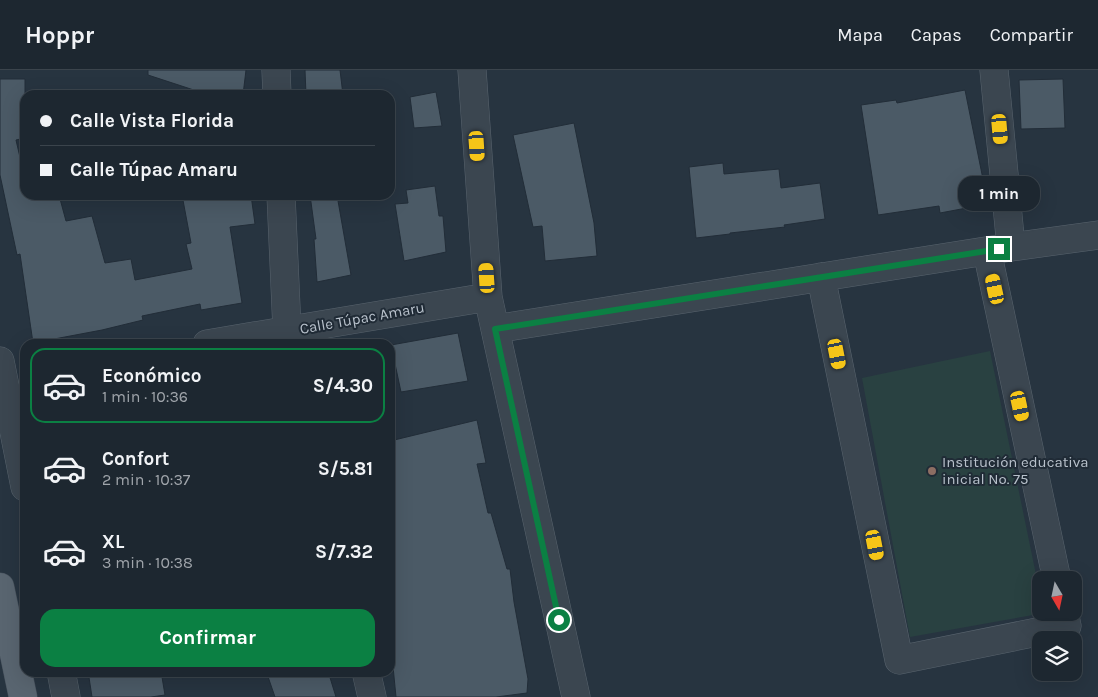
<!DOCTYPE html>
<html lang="es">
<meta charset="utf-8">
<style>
:root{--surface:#1d2730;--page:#2a333c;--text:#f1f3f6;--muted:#a0a5ab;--line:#3b444c;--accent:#0b8043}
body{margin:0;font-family:Karla,sans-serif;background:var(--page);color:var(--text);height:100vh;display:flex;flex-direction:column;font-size:19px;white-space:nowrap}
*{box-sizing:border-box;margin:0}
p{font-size:16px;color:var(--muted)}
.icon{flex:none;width:28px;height:28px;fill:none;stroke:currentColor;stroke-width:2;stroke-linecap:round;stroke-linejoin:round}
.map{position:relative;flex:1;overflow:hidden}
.side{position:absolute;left:20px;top:269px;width:375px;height:338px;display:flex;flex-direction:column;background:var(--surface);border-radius:15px;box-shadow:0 5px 20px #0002,0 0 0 1px var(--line)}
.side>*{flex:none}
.guide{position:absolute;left:20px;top:20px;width:375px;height:110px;border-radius:15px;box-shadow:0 5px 20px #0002,0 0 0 1px var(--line);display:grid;align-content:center;height:110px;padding:0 20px;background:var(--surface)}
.needle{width:32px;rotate:171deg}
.buttons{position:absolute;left:1032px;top:501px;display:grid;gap:10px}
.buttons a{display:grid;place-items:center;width:50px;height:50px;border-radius:10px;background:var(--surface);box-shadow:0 5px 20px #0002,0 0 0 1px var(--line);font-size:25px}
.end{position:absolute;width:22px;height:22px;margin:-11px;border:6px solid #0b8043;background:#fff;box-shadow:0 0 0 2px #fff}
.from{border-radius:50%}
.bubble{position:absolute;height:35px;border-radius:15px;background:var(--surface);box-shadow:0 5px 20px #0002,0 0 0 1px var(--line);font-size:16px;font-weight:700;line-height:35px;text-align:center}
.car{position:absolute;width:15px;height:30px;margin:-15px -8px;border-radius:6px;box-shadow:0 0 4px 1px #0007;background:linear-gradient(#f5c518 24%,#345 0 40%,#f5c518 0 76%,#345 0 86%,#f5c518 0)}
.guide b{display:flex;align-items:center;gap:18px;height:48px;font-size:19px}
.guide b+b{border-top:1px solid var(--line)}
.guide i{width:12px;height:12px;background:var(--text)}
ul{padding:9px 0 0;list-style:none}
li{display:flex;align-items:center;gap:15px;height:75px;margin:0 10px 8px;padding:0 10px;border:2px solid transparent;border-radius:15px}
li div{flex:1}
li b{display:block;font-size:19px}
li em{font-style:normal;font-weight:700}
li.selected{border-color:var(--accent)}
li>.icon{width:45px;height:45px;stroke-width:1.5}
.cta{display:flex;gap:10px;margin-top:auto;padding:10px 20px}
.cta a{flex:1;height:58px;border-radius:15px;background:var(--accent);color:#fff;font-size:20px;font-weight:700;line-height:58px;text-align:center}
header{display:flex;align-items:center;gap:30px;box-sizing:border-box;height:70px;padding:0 25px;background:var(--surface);border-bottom:1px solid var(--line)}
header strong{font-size:24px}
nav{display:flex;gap:28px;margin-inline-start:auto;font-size:18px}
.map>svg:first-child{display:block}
.green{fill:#294141}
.building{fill:#4b5a66;stroke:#222d38}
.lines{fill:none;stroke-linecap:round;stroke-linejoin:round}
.minor-casing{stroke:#59646e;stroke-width:29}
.major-casing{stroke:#454f5a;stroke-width:29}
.minor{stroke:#3b4650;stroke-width:28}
.major{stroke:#596570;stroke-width:28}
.route{stroke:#0b8043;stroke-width:6}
.education-dot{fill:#8d6e63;stroke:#202b36;stroke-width:2}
.labels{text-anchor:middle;stroke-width:4;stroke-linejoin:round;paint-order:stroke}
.street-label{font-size:15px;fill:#b8c1cb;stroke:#202b36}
.poi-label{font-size:15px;fill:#b8c1cb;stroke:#202b36;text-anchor:start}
</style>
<header>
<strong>Hoppr</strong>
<nav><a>Mapa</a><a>Capas</a><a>Compartir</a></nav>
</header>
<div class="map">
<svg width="1098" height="627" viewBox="0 0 1098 627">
<rect width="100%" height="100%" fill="#273440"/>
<path class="green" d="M 990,281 L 1041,529 L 1041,542 L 1044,543 L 910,567 L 862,308 Z"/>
<path class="building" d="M 148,0 L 246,0 L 243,25 L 209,25 L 148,5 Z
M 305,0 L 340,0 L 343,25 L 306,25 Z
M 0,9 L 25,9 L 25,68 L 16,70 L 25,109 L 25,125 L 59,125 L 66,151 L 92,146 L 105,193 L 131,189 L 135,210 L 192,199 L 186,174 L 191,173 L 182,125 L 251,125 L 255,154 L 230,157 L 242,233 L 201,240 L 200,234 L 142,246 L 143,250 L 102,260 L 33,273 L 20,184 L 17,185 L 0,105 Z
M 1063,9 L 1065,58 L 1021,59 L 1019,10 Z
M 965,20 L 988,134 L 940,143 L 939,136 L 878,145 L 861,35 L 896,30 L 897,33 Z
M 436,22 L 442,56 L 414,58 L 410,27 Z
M 574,53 L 594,153 L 597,186 L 545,191 L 542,156 L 533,157 L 513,65 Z
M 723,93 L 724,104 L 779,99 L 781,118 L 820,113 L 825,149 L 784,155 L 785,157 L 730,163 L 730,164 L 696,168 L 689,97 Z
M 435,116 L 439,146 L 443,146 L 446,182 L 404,191 L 395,134 L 408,133 L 406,120 Z
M 310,125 L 337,125 L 351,205 L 317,212 L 314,169 L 316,169 Z
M 458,263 L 468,311 L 401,322 L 391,275 Z
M 477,350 L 486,393 L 477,394 L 488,443 L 491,443 L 507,499 L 510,499 L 514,532 L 528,609 L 527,623 L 496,627 L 396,627 L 390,566 L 390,371 Z
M 88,601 L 161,601 L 165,625 L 151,627 L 92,627 Z
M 266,601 L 328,601 L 336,627 L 275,627 Z"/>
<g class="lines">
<defs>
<path id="minor" d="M 276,0 L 277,25
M 472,0 L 488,227 L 576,627
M 994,0 L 1011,177
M 281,125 L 287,260 L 290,274
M 987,181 L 1057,510
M 821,207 L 899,590 L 1067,556 L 1064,542
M 495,259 L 1011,177 L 1098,165
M 207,274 L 488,227
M 0,291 L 25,417
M 61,601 L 66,627
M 366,601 L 372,627"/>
<path id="major" d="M 0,517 L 23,627"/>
</defs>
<use href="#minor" class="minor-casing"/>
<use href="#major" class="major-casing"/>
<use href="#minor" class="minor"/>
<use href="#major" class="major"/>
</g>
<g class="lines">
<path class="route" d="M 559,550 L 495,259 L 999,179"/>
</g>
<circle class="education-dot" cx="932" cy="401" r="5"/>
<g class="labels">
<g class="street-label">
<text transform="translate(362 248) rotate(-10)" y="5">Calle Túpac Amaru</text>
</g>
<g class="poi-label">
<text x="942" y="397">Institución educativa<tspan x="942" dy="17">inicial No. 75</tspan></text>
</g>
</g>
</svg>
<div class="buttons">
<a><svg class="needle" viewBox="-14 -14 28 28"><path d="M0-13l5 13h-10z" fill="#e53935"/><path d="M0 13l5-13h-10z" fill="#a0a5ab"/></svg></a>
<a><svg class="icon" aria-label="layers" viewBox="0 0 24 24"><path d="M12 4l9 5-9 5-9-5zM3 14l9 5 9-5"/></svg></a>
</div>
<i class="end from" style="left:559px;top:550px"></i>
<i class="end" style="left:999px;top:179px"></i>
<div class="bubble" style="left:958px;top:106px;width:82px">1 min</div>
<i class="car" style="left:1000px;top:59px;rotate:175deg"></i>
<i class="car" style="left:477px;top:76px;rotate:176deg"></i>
<i class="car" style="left:487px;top:208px;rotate:356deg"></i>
<i class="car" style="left:995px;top:219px;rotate:348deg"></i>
<i class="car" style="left:837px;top:284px;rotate:169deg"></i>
<i class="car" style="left:1020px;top:336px;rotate:168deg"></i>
<i class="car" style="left:875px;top:475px;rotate:169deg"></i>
<div class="guide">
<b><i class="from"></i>Calle Vista Florida</b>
<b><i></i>Calle Túpac Amaru</b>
</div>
<section class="side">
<ul>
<li class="selected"><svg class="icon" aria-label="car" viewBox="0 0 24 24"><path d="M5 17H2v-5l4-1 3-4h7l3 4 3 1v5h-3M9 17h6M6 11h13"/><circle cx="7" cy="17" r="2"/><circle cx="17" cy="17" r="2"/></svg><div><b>Económico</b><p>1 min · 10:36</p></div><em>S/4.30</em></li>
<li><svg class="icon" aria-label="car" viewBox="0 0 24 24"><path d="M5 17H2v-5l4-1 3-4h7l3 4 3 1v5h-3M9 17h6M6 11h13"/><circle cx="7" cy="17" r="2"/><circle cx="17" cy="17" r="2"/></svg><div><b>Confort</b><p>2 min · 10:37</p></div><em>S/5.81</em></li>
<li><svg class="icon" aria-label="car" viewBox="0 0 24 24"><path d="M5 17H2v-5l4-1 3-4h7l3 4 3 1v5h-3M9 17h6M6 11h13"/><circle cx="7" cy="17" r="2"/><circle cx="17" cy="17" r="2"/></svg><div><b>XL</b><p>3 min · 10:38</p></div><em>S/7.32</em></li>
</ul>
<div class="cta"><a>Confirmar</a></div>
</section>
</div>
